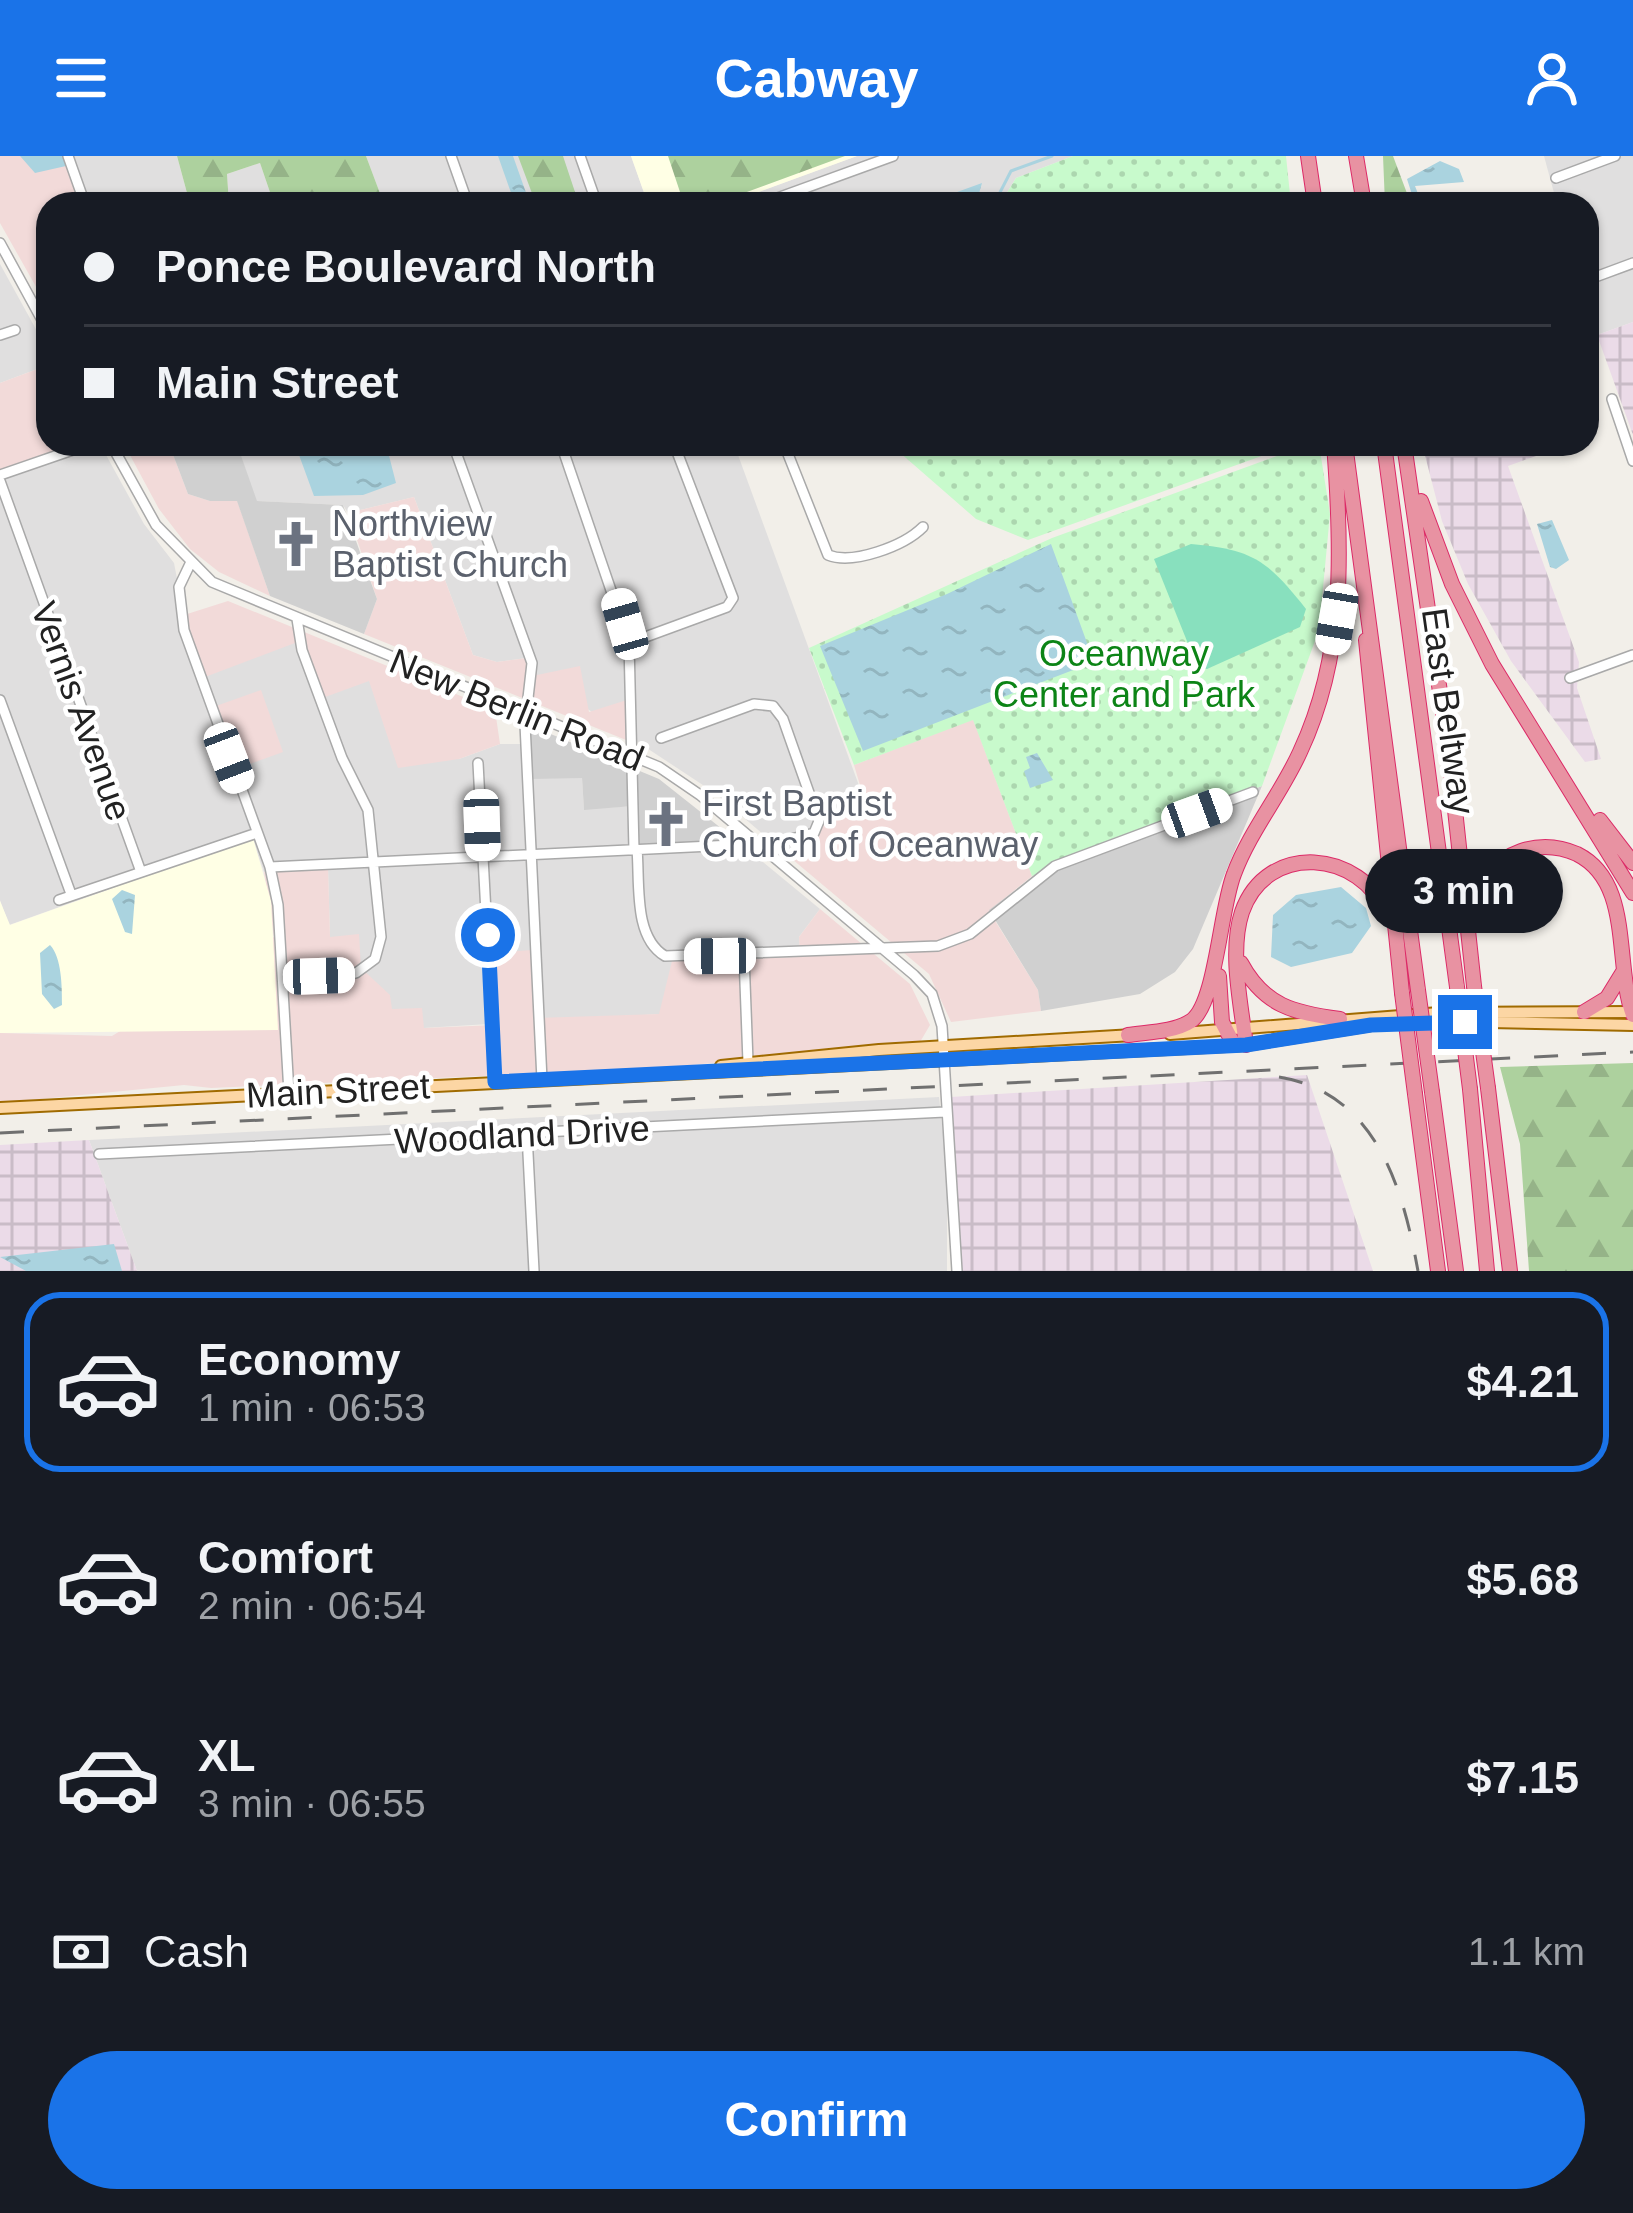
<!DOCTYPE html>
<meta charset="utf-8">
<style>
:root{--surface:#171b24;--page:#242831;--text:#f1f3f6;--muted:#9ea1a6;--line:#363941;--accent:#1a73e8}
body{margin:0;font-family:Helvetica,sans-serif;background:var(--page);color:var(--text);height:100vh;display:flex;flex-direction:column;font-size:45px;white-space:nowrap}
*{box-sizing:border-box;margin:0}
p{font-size:39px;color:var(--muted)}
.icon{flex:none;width:66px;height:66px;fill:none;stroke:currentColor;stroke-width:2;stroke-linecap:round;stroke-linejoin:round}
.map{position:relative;height:1115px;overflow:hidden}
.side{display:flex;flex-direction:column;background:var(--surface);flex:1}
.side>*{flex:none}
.guide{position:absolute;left:36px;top:36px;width:1563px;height:264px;border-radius:36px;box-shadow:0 3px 9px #0004;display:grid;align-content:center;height:264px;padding:0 48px;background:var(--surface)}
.end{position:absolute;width:54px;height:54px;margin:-27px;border:15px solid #1a73e8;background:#fff;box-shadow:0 0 0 6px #fff}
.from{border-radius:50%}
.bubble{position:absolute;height:84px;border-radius:42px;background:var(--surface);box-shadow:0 3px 9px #0004;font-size:39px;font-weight:600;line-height:84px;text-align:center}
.car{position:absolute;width:36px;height:72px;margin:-36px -18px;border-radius:15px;box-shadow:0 0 9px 3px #0007;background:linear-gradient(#fff 24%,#345 0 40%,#fff 0 76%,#345 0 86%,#fff 0)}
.guide b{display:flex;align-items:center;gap:42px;height:114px;font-size:45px}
.guide b+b{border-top:3px solid var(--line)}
.guide i{width:30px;height:30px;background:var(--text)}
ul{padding:21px 0 0;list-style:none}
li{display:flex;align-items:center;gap:36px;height:180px;margin:0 24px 18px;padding:0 24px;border:6px solid transparent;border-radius:36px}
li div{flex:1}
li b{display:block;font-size:45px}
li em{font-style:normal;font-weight:600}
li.active{border-color:var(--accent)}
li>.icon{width:108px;height:108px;stroke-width:1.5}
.pay{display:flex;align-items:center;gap:30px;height:132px;padding:0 48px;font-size:45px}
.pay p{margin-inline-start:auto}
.primary-button{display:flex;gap:24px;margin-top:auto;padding:24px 48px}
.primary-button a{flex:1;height:138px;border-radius:72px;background:var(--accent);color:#fff;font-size:48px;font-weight:600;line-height:138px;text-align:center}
header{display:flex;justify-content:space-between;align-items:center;height:156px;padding:0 48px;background:var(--accent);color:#fff;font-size:54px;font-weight:600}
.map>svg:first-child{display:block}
.residential{fill:#e0dfdf}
.commercial{fill:#f2dad9}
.industrial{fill:url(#industrial-grid)}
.education{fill:#ffffe5}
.religious{fill:#d0d0d0}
.forest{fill:url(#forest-firs)}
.park{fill:url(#park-dots)}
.pitch{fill:#88e0be}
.water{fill:url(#water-ripples)}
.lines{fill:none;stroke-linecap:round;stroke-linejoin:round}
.stream{stroke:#aad3df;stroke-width:3}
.minor-casing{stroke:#a9a9a9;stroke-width:12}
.major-casing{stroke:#a06b00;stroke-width:14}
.highway-casing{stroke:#dc2a67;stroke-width:16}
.minor{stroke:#fff;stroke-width:9}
.major{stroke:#fcd6a4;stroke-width:10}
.highway{stroke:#e892a2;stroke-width:14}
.rail{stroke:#707070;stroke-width:3;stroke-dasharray:24 24;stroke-linecap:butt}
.highway-bridge-casing{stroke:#dc2a67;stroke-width:16;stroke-linecap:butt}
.highway-bridge{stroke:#e892a2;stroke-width:14}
.route{stroke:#1a73e8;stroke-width:15}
.labels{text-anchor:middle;stroke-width:9;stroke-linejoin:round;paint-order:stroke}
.worship-label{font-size:36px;fill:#5b616d;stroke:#fff;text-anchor:start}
.park-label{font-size:36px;fill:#0c8416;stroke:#fff}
.street-label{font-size:36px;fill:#222;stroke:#fff}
</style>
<header><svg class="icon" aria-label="menu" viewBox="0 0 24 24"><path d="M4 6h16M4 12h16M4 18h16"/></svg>Cabway<svg class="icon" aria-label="person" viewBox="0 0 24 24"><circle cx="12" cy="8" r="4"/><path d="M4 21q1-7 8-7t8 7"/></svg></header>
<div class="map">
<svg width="1633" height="1115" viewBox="0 0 1633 1115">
<defs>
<pattern id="industrial-grid" width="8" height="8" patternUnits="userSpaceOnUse" patternTransform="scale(3)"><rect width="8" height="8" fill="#ebdbe8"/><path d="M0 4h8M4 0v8" fill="none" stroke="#c9bcc7"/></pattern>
<pattern id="forest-firs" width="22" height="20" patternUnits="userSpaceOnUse" patternTransform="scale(3)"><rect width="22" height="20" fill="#add19e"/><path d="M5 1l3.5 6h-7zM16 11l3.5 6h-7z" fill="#95b388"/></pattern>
<pattern id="park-dots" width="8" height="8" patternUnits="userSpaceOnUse" patternTransform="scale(3)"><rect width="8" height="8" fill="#c8facc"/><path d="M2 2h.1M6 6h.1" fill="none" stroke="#acd6af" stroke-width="1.8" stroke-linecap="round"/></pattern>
<pattern id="water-ripples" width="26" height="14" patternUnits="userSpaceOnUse" patternTransform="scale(3)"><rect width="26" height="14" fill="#aad3df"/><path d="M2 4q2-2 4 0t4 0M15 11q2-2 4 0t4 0" fill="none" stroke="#92b5bf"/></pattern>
</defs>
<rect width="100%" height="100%" fill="#f2efe9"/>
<path class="residential" d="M 65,0 L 177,0 L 190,48 L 82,48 Z
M 366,0 L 631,0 L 648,48 L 384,48 Z
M 857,0 L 1073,0 L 1016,22 L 1000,48 L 726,48 Z
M 1544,0 L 1633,0 L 1633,166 L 1597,179 L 1587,151 L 1587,48 L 1557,48 Z
M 260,7 L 274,48 L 229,48 L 227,18 Z
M 0,108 L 48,195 L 48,209 L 0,227 Z
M 74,288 L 100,288 L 144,368 L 174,407 L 184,459 L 295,487 L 369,525 L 459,603 L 500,588 L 530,588 L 582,622 L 584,653 L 634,650 L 636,691 L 736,684 L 820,753 L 799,781 L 801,801 L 673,805 L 660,858 L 423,872 L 391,854 L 330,781 L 328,712 L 264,716 L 252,682 L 9,769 L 0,744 L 0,316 Z
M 237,288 L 734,288 L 865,646 L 823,663 L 817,677 L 786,698 L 715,637 L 536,519 L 534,501 L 497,506 L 473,499 L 414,341 L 348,357 L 343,349 L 256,345 Z
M 939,941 L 947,1013 L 947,1115 L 137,1115 L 89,984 Z"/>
<path class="commercial" d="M 0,0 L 65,0 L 82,48 L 48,48 L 48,152 L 0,67 Z
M 48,209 L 48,288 L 74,288 L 0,316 L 0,227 Z
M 124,288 L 169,288 L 188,338 L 210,345 L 237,344 L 270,440 L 219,416 L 190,393 L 159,353 Z
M 414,341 L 473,499 L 497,506 L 534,501 L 537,519 L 580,510 L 589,556 L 630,543 L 631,586 L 364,478 L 377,443 L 348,357 Z
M 228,445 L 495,554 L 500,588 L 459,603 L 398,612 L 369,525 L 317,544 L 295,487 L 205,521 L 184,459 Z
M 261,534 L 283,596 L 239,612 L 216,550 Z
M 973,563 L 1032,720 L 989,755 L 1038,834 L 1041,855 L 951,866 L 929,818 L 786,698 L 817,677 L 823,663 L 865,646 L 854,609 Z
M 328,711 L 330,781 L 359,778 L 361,812 L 390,839 L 392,853 L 422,852 L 424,872 L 495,869 L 491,797 L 532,794 L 536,862 L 659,858 L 672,805 L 800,801 L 799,781 L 820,753 L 910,828 L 930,869 L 920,886 L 663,912 L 211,932 L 184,929 L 0,947 L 0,877 L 112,880 L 274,781 L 264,716 Z"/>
<path class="industrial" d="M 1633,166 L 1633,279 L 1597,179 Z
M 1422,288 L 1535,288 L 1539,299 L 1508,310 L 1579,506 L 1577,532 L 1601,603 L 1585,606 L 1511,505 L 1468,428 L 1442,365 Z
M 1307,919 L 1373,1115 L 962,1115 L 951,941 Z
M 89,984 L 137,1115 L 0,1115 L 0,989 Z"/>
<path class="education" d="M 631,0 L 857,0 L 726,48 L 648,48 Z
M 253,682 L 271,745 L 278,874 L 0,877 L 0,745 L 10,769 Z"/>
<path class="religious" d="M 169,288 L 237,288 L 257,345 L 343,349 L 377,443 L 364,478 L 270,440 L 237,345 L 210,345 L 188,338 Z
M 529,569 L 659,623 L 736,684 L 635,691 L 633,650 L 584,654 L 582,622 L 531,623 Z
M 1262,630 L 1193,793 L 1175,816 L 1140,838 L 1041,855 L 1038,834 L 989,754 L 1048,709 Z"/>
<path class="forest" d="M 177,0 L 366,0 L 384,48 L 274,48 L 260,7 L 227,18 L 229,48 L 190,48 Z
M 518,0 L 563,0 L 579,48 L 536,48 Z
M 668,0 L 845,0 L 714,48 L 684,48 Z
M 1383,0 L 1393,0 L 1411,48 L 1385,48 Z
M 1633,907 L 1633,1115 L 1529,1115 L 1520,988 L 1500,911 Z"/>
<path class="park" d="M 1073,0 L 1286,0 L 1291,48 L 1000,48 L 1016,22 Z
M 897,288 L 1295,288 L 1028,384 L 976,363 L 898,295 Z
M 1310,288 L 1319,288 L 1330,358 L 1319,474 L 1262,630 L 1032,720 L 973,564 L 854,609 L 809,492 L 1052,382 Z"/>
<path class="pitch" d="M 1191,388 C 1253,393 1268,405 1306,453 L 1300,471 L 1207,513 L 1197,510 L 1154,403 Z"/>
<path class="water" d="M 20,0 L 63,0 L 66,10 L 35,17 Z
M 498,0 L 513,0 L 530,48 L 515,48 Z
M 1440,5 L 1459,13 L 1464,26 L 1415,30 L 1422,48 L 1415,48 L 1407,23 Z
M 982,27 L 976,48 L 924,48 Z
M 295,288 L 386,288 L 396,327 L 363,339 L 314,340 Z
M 1552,364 L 1569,404 L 1556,413 L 1550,411 L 1537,368 Z
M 1051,388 L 1094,506 L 863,595 L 820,490 L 947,438 Z
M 1037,597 L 1053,624 L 1030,632 L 1024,615 L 1030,612 L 1026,601 Z
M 1341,731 L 1366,752 L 1371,770 L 1352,797 L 1291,811 L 1271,801 L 1273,759 L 1296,739 Z
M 122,734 L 135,739 L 132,778 L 125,776 L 112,743 Z
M 50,789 C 62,802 62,831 62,849 L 54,853 L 42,838 L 40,797 Z
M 114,1088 L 122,1115 L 26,1115 L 0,1101 Z"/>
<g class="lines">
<path class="stream" d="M 994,48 L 1011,15 L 1052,0"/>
<defs>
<path id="minor" d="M 68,0 L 85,48
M 451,0 L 468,48
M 580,0 L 597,48
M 1556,22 L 1615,0
M 761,48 L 893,0
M 0,87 L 48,175
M 1598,120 L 1633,107
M 0,179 L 15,174
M 1612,243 L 1633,305
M 111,288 L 156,369 L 212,426 L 659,611 L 700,639 L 914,819 L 932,838 L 942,870 L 957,1115
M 453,288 L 532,507 L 525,568 L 542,924
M 561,288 L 629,487 L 634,694
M 784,288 L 828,399 C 853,409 904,390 923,371
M 0,319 L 90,288
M 0,325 L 141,716
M 190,408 L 179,431 L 184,474 L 270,711 L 278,749 L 289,937
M 629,487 L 727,451 L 733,442 L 674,288
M 1570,522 L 1633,499
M 0,544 L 71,738
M 478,607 L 495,926
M 637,693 C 640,727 633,781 665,800 L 938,790 L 970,778 L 1055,710 L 1253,636
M 270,711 L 776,687 L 814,677 L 819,665 L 783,563 L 773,550 L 754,548 L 661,582
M 59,744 L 257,677
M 744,800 L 748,906
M 283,821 L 356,817 L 375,803 L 381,781 L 368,654 L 342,602 L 302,494 L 297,463
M 527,978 L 534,1115
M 99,998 L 945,956"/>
<path id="major" d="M 1170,878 L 1439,857 L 1633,856
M 721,910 L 879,894 L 1133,879
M 0,952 L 1246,889 L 1371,869 L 1441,865 L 1633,869"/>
<path id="highway" d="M 1308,0 L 1315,48
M 1356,0 L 1364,48
M 1345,288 L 1418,834
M 1384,288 L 1457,831
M 1404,288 L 1449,598 L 1474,830
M 1421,345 L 1452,428 L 1492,508 L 1633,737
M 1366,484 L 1402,837
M 1600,664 L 1633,707
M 1470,758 C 1476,729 1492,705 1521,695 C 1539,689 1559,690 1577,698 C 1633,726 1614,806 1633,859
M 1241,807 C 1264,850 1294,857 1340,863
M 1219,820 L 1222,866 L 1234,889
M 1584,856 L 1607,842 L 1623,816
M 1128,879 C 1148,876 1174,876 1191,865 C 1216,848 1220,753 1234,718 C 1250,675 1281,638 1300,596 C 1346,498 1342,393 1334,288
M 1246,889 C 1241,849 1229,795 1242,756 C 1267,685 1361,694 1387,758
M 1488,932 L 1510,1115
M 1470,933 L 1487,1115
M 1432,936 L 1456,1115
M 1415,938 L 1438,1115"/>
</defs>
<use href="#minor" class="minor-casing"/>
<use href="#major" class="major-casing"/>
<use href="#highway" class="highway-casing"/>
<use href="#minor" class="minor"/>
<use href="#major" class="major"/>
<use href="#highway" class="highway"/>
<path class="rail" d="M 1279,921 C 1377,937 1403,1033 1418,1115
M 0,977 L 1633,896"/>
<defs>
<path id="highway-bridge" d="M 1474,830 L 1488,932
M 1457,831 L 1470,933
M 1418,834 L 1432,936
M 1402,837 L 1415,938"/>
</defs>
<use href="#highway-bridge" class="highway-bridge-casing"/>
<use href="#highway-bridge" class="highway-bridge"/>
</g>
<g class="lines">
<path class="route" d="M 488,779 L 495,926 L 1246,889 L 1371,869 L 1465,866"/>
</g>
<defs>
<symbol id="church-bare" viewBox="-9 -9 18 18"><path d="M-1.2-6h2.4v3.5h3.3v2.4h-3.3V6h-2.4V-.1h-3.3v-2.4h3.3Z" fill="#6b7280" stroke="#fff" stroke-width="2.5" paint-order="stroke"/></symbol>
</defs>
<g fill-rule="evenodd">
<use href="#church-bare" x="263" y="355" width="66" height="66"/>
<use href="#church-bare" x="633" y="635" width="66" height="66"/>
</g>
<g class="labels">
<g class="worship-label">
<text x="332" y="380">Northview<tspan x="332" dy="41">Baptist Church</tspan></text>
<text x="702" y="660">First Baptist<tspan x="702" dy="41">Church of Oceanway</tspan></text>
</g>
<g class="park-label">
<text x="1124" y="510">Oceanway<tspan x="1124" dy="41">Center and Park</tspan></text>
</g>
<g class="street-label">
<text transform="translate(517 553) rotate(22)" y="13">New Berlin Road</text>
<text transform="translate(82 555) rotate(70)" y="13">Vernis Avenue</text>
<text transform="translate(1449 555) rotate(82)" y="13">East Beltway</text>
<text transform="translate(338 934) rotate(-3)" y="13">Main Street</text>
<text transform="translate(522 978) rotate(-3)" y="13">Woodland Drive</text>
</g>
</g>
</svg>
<i class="end from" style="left:488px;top:779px"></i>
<i class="end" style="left:1465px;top:866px"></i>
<div class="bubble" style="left:1365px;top:693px;width:198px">3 min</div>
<i class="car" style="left:1337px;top:463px;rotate:190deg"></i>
<i class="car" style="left:625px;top:468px;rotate:344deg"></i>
<i class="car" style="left:229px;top:602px;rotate:159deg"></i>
<i class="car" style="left:1197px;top:657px;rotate:70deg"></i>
<i class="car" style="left:482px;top:669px;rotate:178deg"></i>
<i class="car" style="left:720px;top:800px;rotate:269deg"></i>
<i class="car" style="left:319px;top:820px;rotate:88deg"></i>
<div class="guide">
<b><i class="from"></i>Ponce Boulevard North</b>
<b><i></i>Main Street</b>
</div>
</div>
<section class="side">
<ul>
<li class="active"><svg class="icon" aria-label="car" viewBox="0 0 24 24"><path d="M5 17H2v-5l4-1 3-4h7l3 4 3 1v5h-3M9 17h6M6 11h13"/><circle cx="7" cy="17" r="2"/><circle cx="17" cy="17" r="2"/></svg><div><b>Economy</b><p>1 min · 06:53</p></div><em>$4.21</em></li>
<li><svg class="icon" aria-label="car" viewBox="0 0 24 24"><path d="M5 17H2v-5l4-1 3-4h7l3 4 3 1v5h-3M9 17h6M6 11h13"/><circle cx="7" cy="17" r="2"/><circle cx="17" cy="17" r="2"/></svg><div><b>Comfort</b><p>2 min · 06:54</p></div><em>$5.68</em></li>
<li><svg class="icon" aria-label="car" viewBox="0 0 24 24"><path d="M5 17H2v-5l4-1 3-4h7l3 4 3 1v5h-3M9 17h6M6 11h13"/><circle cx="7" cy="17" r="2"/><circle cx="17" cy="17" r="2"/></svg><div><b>XL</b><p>3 min · 06:55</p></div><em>$7.15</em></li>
</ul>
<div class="pay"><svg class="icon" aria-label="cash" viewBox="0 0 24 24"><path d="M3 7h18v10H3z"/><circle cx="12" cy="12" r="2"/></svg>Cash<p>1.1 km</p></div>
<div class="primary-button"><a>Confirm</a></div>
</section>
